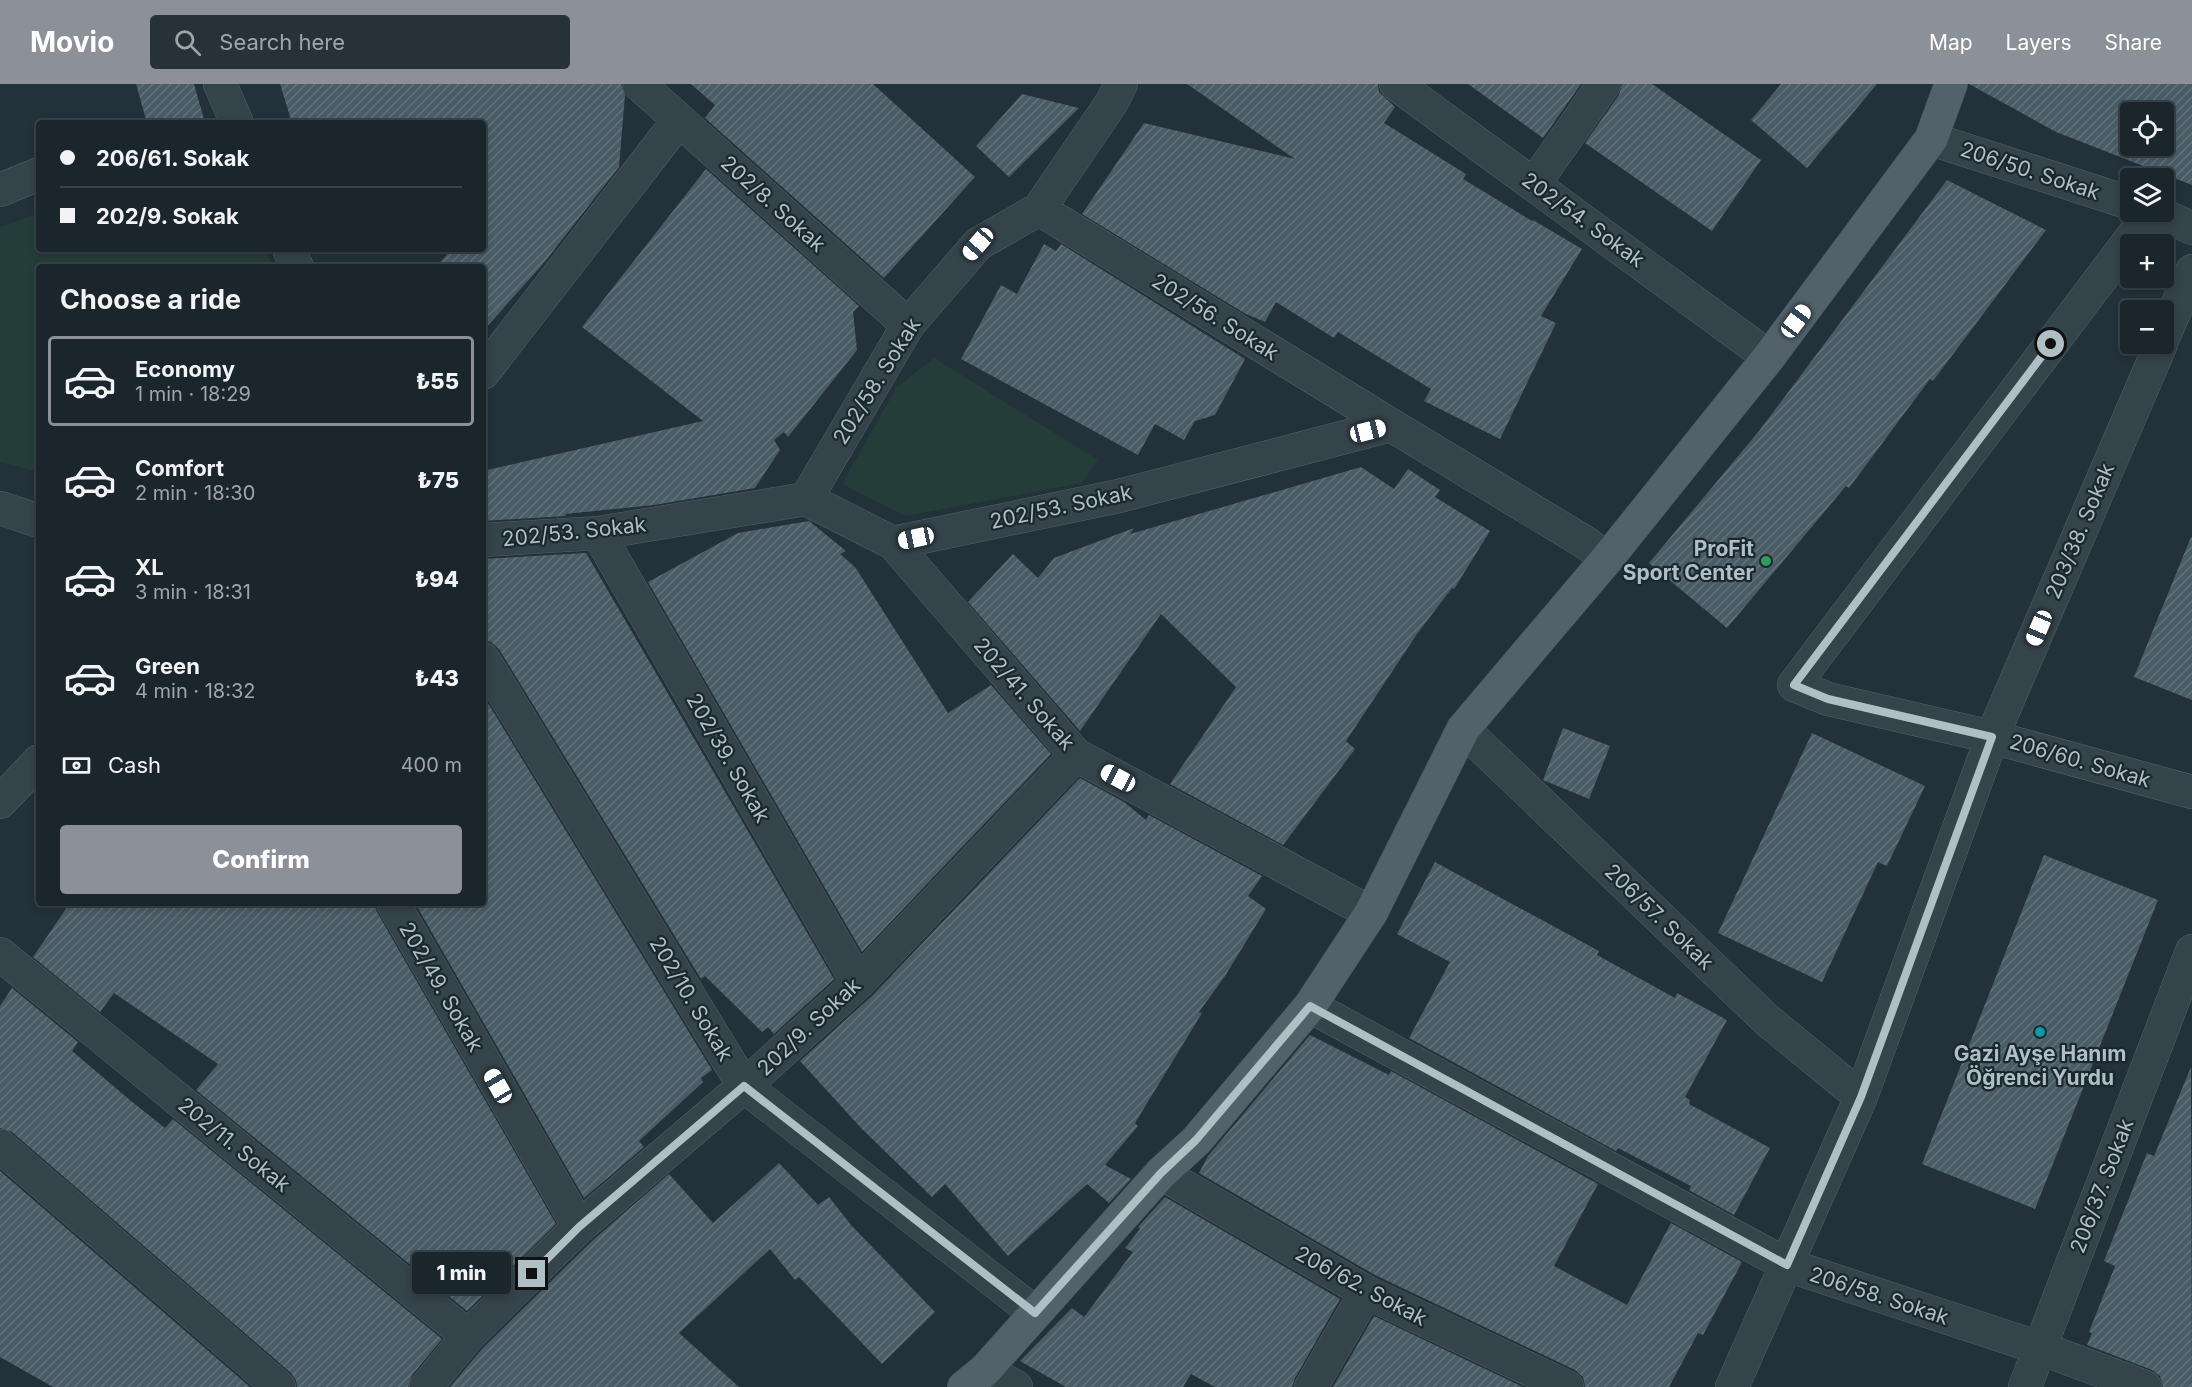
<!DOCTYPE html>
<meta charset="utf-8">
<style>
:root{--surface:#1a252c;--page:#273138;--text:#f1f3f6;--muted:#9fa5a9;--line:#384248;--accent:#8c9099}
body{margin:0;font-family:Inter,sans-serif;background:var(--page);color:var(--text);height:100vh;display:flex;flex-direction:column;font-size:22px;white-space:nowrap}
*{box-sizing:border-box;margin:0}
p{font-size:20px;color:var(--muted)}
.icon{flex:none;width:33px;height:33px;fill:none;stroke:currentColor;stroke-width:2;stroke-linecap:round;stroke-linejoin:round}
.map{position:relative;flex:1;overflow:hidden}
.panel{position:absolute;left:36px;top:180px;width:450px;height:642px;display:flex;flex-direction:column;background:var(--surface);border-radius:6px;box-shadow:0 3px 9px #0003,0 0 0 2px var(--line)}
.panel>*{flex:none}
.guide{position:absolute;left:36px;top:36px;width:450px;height:132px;border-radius:6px;box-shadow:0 3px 9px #0003,0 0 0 2px var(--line);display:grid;align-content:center;height:132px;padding:0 24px;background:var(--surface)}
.fabs{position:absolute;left:2120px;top:18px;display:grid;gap:12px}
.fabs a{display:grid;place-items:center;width:54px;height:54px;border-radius:6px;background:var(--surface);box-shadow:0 3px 9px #0003,0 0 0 2px var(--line);font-size:30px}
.end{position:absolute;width:27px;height:27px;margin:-14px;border:8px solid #b0bec6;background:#111;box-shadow:0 0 0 3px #111}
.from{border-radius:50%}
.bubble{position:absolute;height:42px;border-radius:6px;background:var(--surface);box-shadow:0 3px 9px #0003,0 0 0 2px var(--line);font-size:20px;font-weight:800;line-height:42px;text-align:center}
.car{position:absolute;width:18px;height:36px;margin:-18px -9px;border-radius:8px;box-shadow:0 0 4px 2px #0007;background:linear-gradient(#fff 24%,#345 0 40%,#fff 0 76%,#345 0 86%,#fff 0)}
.guide b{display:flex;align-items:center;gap:21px;height:57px;font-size:22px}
.guide b+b{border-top:2px solid var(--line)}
.guide i{width:15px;height:15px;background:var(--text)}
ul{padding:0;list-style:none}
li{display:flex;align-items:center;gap:18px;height:90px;margin:0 12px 9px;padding:0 12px;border:3px solid transparent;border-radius:6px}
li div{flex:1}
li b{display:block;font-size:22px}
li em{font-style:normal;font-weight:800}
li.on{border-color:var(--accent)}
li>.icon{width:54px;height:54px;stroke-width:1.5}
h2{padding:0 24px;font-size:27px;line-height:72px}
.pay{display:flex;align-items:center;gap:15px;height:66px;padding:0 24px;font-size:22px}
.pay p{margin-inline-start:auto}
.action{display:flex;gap:12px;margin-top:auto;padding:12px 24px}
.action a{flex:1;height:69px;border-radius:6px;background:var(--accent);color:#fff;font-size:24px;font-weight:800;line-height:69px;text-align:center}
header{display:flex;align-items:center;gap:36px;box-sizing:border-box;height:84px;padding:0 30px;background:var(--accent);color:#fff}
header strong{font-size:28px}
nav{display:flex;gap:33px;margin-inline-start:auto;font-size:21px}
.search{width:420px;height:54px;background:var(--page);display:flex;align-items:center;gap:15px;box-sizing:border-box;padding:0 21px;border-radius:6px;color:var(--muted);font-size:22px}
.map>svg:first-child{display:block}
.park{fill:#253d39}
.building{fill:url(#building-hatch);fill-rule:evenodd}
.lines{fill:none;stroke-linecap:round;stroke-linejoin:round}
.minor-casing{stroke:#536168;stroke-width:34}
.major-casing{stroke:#3f4c53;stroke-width:34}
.minor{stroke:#35434a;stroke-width:33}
.major{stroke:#53626a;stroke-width:33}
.route{stroke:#b0bec6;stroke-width:8}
.leisure-dot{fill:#2e9e5b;stroke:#1b282f;stroke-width:2}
.culture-dot{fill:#0f9aa8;stroke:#1b282f;stroke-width:2}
.labels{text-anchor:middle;stroke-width:4.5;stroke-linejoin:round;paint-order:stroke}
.street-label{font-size:21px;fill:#b0bec6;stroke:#1b282f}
.poi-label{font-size:21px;font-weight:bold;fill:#b0bec6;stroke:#1b282f;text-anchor:end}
</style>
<header>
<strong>Movio</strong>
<div class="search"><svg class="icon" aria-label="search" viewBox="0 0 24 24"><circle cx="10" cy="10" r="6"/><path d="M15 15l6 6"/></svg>Search here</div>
<nav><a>Map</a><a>Layers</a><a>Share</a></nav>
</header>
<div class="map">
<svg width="2192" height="1303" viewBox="0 0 2192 1303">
<defs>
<pattern id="building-hatch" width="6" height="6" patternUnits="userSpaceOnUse" patternTransform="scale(1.5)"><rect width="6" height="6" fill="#4a5c65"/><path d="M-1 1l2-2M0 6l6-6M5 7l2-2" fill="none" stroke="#62727a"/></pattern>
</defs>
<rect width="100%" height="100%" fill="#22313a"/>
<path class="park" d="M 39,129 L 39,165 L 266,165 L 273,183 L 39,183 L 39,388 L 0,378 L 0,143 Z
M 934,274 L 1098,376 L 1082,399 L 906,432 L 842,400 L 896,304 Z"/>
<path class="building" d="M 136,0 L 194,0 L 205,39 L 147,39 Z
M 280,0 L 621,0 L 625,11 L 619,83 L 543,180 L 483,247 L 483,183 L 436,183 L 452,165 L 483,165 L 483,39 L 292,39 Z
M 691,0 L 873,0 L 975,93 L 884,194 L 705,34 L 715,21 Z
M 1187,0 L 1378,0 L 1379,8 L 1395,23 L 1384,39 L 1466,90 L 1463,95 L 1532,137 L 1533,136 L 1582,165 L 1541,232 L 1556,239 L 1500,355 L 1424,317 L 1431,305 L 1338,248 L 1334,254 L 1276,218 L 1265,238 L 1244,229 L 1082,130 L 1144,39 L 1295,75 Z
M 1468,0 L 1581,0 L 1543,54 Z
M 1622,0 L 1652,0 L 1761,76 L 1712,147 L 1585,59 L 1619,11 Z
M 1781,0 L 1877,0 L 1807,84 L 1751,36 Z
M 1969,0 L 2192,0 L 2192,101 L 2056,48 ZM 2130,28 L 2163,28 L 2163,62 L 2130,62 Z
M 1022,10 L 1079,24 L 1009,93 L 976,62 Z
M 706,85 L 859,222 L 853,228 L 857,266 L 788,353 L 784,348 L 774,356 L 780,366 L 755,404 L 654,421 L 565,430 L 566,432 L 483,437 L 483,387 L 703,337 L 582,243 Z
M 1947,96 L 2046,146 L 1933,297 L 1930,295 L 1849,404 L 1846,402 L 1727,544 L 1649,479 L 1759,347 Z
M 1044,160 L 1056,167 L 1061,160 L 1245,275 L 1215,331 L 1195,337 L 1184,356 L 1155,340 L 1138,371 L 961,275 L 1001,201 L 1017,210 Z
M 1361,383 L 1394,405 L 1408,385 L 1440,406 L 1435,413 L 1490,447 L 1454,505 L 1452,504 L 1417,550 L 1346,657 L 1355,665 L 1283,761 L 1170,700 L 1236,603 L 1161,530 L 1080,647 L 968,518 L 1013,470 L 1038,494 L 1054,474 L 1134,444 L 1130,450 Z
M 809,437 L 846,467 L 840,470 L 855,483 L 948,629 L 991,601 L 1051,670 L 862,868 L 648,498 L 738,449 Z
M 2191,453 L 2192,454 L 2192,616 L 2134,593 Z
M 586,469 L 834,895 L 774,950 L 768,943 L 762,948 L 705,892 L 701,895 L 499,565 L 491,558 L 483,556 L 483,475 Z
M 483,611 L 712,986 L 701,994 L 703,998 L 639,1057 L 644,1063 L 584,1114 L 415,819 L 483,819 Z
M 1563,644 L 1610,662 L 1589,715 L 1543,696 Z
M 1812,649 L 1925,702 L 1887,782 L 1878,778 L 1822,898 L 1718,849 Z
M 1080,694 L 1124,718 L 1146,736 L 1149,731 L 1262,792 L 1248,812 L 1266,825 L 1225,892 L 1199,928 L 1202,929 L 1135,1039 L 1138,1042 L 1105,1081 L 1131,1095 L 1109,1119 L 1087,1100 L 1008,1172 L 945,1100 L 932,1113 L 862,1045 L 800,977 L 872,912 Z
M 2044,771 L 2158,816 L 2035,1125 L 1922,1080 Z
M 1435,778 L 1599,867 L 1597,871 L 1675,914 L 1677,909 L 1727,936 L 1685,1013 L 1690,1016 L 1689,1020 L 1770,1064 L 1734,1131 L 1689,1106 L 1691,1102 L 1618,1064 L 1616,1067 L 1409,954 L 1450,878 L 1397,850 Z
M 70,819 L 374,819 L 377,828 L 556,1140 L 467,1227 L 196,1006 L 218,980 L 114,909 L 100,928 L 33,873 Z
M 12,904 L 78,958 L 72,967 L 131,1017 L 165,1044 L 173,1035 L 442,1255 L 412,1291 L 408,1303 L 297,1303 L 296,1296 L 291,1289 L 12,1048 L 0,1044 L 0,922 Z
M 1310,951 L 1389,991 L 1391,987 L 1598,1100 L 1554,1182 L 1627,1221 L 1671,1139 L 1742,1178 L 1703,1251 L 1698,1249 L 1669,1303 L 1585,1303 L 1583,1293 L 1575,1286 L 1375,1191 L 1199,1089 L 1208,1072 Z
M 2191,983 L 2192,1303 L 2163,1303 L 2160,1292 L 2152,1286 L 2087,1261 L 2092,1249 L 2089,1248 L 2115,1182 L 2104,1177 L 2147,1069 L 2154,1072 Z
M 779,1079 L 818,1121 L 829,1113 L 851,1141 L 935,1228 L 882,1280 L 799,1193 L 795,1196 L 770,1165 L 679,1249 L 739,1303 L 450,1303 L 482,1265 L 592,1157 L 669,1090 L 713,1139 Z
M 0,1087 L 250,1303 L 53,1303 L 0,1273 Z
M 1165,1113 L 1340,1215 L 1295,1294 L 1292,1303 L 1215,1303 L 1191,1290 L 1183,1303 L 1066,1303 L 1020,1277 L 1072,1224 L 1084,1233 L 1133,1168 L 1125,1164 L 1140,1145 L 1138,1143 Z
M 1374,1232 L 1523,1303 L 1333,1303 Z"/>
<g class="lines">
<defs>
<path id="minor" d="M 220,0 L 237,39
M 639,0 L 908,241
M 1396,0 L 1769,273
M 1931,55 L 2130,119
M 1534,100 L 1604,0
M 0,106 L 39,90
M 1039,125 L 1391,341
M 2151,128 L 1794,601 L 1828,615 L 1992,653 L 2192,708
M 2155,128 L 2192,144
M 289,165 L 297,183
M 2163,254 L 2192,187
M 483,289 L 679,36
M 806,415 L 908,241 L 978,160 L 1039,125 L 1112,18 L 1121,0
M 0,424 L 39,437
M 598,449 L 858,899
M 483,456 L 598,449 L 806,415 L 893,459 L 1119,412 L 1391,341 L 1586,459 L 1607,475
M 893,459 L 1076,671 L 1371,829
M 483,575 L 744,1002 L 1035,1229
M 1463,645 L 1767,936 L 1861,1013
M 0,718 L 39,677
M 393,819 L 579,1143
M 0,870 L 468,1252
M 1310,922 L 1787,1181 L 2040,1264 L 2145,1303
M 0,1062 L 279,1303
M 1161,1089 L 1366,1208 L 1567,1303
M 985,1286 L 1016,1303
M 426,1303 L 468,1252 L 579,1143 L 744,1002 L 858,899 L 1076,671
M 1311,1303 L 1366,1208
M 1732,1303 L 1861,1013 L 1992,653 L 2161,260
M 2025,1303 L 2192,867"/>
<path id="major" d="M 964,1303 L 985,1286 L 1161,1089 L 1196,1057 L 1310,922 L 1371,829 L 1463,645 L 1607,475 L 1769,273 L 1931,55 L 1951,0"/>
</defs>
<use href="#minor" class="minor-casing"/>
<use href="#major" class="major-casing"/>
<use href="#minor" class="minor"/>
<use href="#major" class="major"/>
</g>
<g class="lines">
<path class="route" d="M 532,1190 L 579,1143 L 744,1002 L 1035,1229 L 1161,1089 L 1196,1056 L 1310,922 L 1787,1181 L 1861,1013 L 1992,653 L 1828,615 L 1794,601 L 2051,260"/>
</g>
<circle class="leisure-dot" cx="1766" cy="477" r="6"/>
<circle class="culture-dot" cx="2040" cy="948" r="6"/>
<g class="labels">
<g class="street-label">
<text transform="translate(2030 87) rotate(18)" y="7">206/50. Sokak</text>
<text transform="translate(773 120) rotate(42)" y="7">202/8. Sokak</text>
<text transform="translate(1583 136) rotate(36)" y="7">202/54. Sokak</text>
<text transform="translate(1215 233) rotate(32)" y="7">202/56. Sokak</text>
<text transform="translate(877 297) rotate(-58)" y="7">202/58. Sokak</text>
<text transform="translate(1061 423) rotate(-12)" y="7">202/53. Sokak</text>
<text transform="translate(2080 447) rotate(-67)" y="7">203/38. Sokak</text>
<text transform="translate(574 448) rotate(-6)" y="7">202/53. Sokak</text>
<text transform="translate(1024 610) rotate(49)" y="7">202/41. Sokak</text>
<text transform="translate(728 674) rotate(60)" y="7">202/39. Sokak</text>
<text transform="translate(2080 677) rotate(16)" y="7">206/60. Sokak</text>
<text transform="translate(1659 833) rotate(44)" y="7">206/57. Sokak</text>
<text transform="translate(441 903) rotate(60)" y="7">202/49. Sokak</text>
<text transform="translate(691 915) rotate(59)" y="7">202/10. Sokak</text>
<text transform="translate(809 943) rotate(-43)" y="7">202/9. Sokak</text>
<text transform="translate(234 1061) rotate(39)" y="7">202/11. Sokak</text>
<text transform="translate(2102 1102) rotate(-69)" y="7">206/37. Sokak</text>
<text transform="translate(1361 1202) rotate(28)" y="7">206/62. Sokak</text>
<text transform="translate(1879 1212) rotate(18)" y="7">206/58. Sokak</text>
</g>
<g class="poi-label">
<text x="1754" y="472">ProFit<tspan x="1754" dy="24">Sport Center</tspan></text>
<text x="2040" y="977" text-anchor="middle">Gazi Ayşe Hanım<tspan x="2040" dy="24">Öğrenci Yurdu</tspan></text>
</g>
</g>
</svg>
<div class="fabs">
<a><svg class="icon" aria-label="locate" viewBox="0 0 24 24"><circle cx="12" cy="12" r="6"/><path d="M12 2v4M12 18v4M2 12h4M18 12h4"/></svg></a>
<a><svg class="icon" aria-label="layers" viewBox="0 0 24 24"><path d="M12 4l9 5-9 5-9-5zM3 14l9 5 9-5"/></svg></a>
<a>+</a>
<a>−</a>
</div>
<i class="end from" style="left:2051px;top:260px"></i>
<i class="end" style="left:532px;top:1190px"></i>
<div class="bubble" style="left:412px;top:1168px;width:99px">1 min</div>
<i class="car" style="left:978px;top:160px;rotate:221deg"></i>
<i class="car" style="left:1796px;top:237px;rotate:37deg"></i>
<i class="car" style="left:1368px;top:347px;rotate:76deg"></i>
<i class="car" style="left:916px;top:454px;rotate:258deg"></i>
<i class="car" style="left:2039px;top:544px;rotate:203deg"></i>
<i class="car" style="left:1118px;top:694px;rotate:298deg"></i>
<i class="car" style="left:498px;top:1002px;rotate:330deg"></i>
<div class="guide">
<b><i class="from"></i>206/61. Sokak</b>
<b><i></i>202/9. Sokak</b>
</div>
<section class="panel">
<h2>Choose a ride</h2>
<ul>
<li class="on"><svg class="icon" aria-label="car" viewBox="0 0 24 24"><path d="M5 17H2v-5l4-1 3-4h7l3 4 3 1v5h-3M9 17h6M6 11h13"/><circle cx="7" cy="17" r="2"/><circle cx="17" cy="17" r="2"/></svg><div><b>Economy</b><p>1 min · 18:29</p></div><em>₺55</em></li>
<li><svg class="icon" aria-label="car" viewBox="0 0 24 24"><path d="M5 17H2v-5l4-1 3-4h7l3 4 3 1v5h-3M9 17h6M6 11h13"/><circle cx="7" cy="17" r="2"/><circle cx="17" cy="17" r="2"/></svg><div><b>Comfort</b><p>2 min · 18:30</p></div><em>₺75</em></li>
<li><svg class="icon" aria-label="car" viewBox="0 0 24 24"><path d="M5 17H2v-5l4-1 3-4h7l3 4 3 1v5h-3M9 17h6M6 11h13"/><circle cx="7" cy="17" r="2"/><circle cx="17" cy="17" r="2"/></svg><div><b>XL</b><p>3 min · 18:31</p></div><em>₺94</em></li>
<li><svg class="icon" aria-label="car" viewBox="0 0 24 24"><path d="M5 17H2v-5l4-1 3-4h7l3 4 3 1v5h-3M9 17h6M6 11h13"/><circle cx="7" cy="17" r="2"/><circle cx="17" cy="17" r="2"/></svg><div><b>Green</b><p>4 min · 18:32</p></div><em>₺43</em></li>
</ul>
<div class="pay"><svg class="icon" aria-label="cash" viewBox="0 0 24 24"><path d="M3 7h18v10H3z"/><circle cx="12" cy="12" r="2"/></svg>Cash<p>400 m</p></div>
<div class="action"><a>Confirm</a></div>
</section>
</div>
